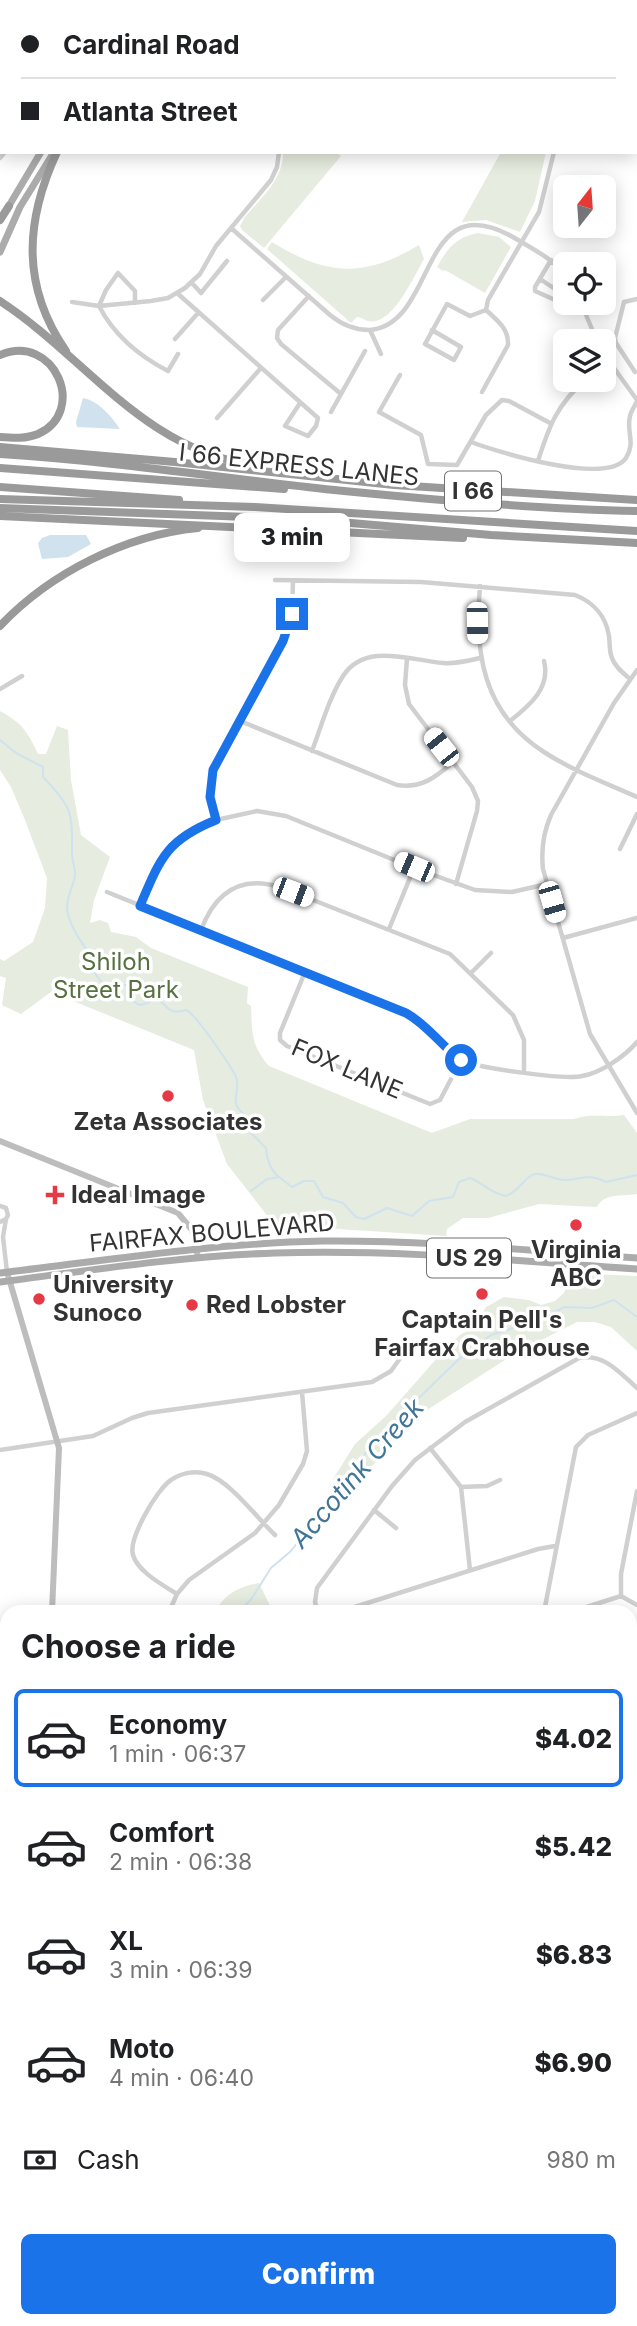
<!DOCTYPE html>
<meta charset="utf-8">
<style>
:root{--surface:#fff;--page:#f2f2f2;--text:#202124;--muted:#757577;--line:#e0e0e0;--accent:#1a73e8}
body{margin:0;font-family:Inter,sans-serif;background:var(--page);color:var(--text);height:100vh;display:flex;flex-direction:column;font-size:26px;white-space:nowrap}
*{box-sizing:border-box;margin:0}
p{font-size:23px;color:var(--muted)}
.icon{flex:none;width:38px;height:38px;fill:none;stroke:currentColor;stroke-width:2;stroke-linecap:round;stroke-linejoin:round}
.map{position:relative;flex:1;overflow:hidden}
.sheet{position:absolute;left:0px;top:1605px;width:637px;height:723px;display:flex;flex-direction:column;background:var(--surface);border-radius:21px 21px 0 0;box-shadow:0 4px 18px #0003}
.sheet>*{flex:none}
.hud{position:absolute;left:0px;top:0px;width:637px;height:154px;box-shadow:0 4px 18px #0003;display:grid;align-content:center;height:154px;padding:0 21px;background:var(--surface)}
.needle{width:46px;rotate:17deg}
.fabs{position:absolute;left:553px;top:175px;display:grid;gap:14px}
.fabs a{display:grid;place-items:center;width:63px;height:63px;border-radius:10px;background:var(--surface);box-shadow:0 4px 18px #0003;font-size:35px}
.end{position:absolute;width:32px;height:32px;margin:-16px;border:9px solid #1a73e8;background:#fff;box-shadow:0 0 0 4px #fff}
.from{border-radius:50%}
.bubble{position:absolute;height:49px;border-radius:10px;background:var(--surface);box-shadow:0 4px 18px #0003;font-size:23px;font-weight:800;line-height:49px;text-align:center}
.car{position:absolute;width:21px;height:42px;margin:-21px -10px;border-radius:9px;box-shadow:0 0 5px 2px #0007;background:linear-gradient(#fff 24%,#345 0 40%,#fff 0 76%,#345 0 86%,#fff 0)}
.hud b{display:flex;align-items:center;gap:24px;height:66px;font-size:26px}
.hud b+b{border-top:2px solid var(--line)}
.hud i{width:18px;height:18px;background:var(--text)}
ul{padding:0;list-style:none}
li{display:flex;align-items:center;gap:21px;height:98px;margin:0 14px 10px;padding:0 7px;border:4px solid transparent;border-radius:10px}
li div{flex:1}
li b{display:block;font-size:26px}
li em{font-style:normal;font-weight:800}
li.current{border-color:var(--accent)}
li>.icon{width:63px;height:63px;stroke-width:1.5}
h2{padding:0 21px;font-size:32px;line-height:84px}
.pay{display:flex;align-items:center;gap:18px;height:77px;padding:0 21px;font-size:26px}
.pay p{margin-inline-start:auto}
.cta{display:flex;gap:14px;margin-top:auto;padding:14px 21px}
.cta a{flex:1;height:80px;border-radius:10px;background:var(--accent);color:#fff;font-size:28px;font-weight:800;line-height:80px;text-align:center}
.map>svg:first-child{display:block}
.green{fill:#e6ecdf}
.water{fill:#cfe2ee}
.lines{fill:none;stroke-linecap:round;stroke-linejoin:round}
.stream{stroke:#cfe2ee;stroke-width:2}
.street{stroke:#d0d0d0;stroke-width:4.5}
.secondary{stroke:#bdbdbd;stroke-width:6}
.primary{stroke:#ababab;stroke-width:7}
.highway{stroke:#9a9a9a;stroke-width:8}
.route{stroke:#1a73e8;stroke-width:9}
.poi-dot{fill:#e63946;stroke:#fff;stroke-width:2.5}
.labels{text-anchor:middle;stroke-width:7;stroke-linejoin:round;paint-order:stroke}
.shield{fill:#fff;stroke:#707070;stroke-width:2}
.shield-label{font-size:23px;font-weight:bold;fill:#333}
.street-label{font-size:24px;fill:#333;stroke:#fff}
.park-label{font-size:24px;fill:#56703f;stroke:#fff}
.poi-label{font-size:24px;font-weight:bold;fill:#333;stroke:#fff}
.water-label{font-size:26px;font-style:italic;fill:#3f7597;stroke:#fff}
</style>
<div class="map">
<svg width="637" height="2326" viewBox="0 0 637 2326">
<rect width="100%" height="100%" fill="#fff"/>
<path class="green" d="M 283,152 L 335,152 L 341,156 L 264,248 L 242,230 L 240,226 L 244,218 C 260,199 284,179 283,152 Z
M 501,152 L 546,152 L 535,201 L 520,232 L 486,220 L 462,222 Z
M 478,233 L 499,237 L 511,247 L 485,293 L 445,270 L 443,271 L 437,267 C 447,249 456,237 478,233 Z
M 272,242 C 327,276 364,278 419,245 L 424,259 C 414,276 392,327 368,321 C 364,320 361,317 357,317 L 351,323 L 267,249 Z
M 0,711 C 22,723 28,732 38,754 L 46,754 L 57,726 L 68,730 L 71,780 L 81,835 L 110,857 L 94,900 L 90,923 L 100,920 L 108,923 L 111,932 L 136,937 L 151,948 L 248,987 L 247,1003 L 251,1006 C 252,1032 251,1046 269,1066 L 432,1133 L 470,1119 L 574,1119 C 593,1113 605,1118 624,1115 L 637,1133 L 637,1194 C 622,1197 605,1192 597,1207 L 539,1204 L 488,1218 L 463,1218 L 447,1229 L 446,1236 L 322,1228 L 279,1231 L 227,1164 L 203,1100 L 194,1050 L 51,992 L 21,1014 L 2,1005 L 6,978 L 0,976 L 0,959 L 4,961 L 33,942 L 45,908 L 47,878 L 25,820 L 11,787 L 0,770 Z
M 571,1273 L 637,1276 L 637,1351 L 611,1327 L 595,1322 L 577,1322 L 516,1353 L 430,1408 L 400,1434 L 350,1491 L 333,1479 L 355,1444 L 386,1416 L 446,1348 L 460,1335 L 475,1326 L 486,1307 L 504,1297 L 529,1300 L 541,1305 L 555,1301 L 564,1293 Z
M 259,1583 L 273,1612 L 216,1612 C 223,1594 241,1586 259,1583 Z
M 7,1778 L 7,1909 L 0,1912 L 0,1785 Z
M 637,2132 L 637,2317 L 622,2326 L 607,2324 L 605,2321 L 630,2320 L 630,2134 Z
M 7,2262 L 7,2320 L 25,2321 L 26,2326 L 0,2326 L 0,2269 Z"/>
<path class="water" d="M 83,398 C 99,401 112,417 120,429 L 77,427 L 76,422 Z
M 50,535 L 86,535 L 91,544 L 68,557 L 42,559 L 38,543 L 42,538 Z"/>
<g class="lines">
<path class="stream" d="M 0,740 L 16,753 L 43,767 L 43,777 C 74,809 72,813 72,855 C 72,862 76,869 75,876 C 73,887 67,896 67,908 C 68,923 80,940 88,952 C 98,965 87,969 105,985 L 128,985 L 133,1001 L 139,1005 L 148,1003 L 154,997 C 169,1004 166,1016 186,1010 C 195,1013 231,1066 236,1077 C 242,1095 225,1102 248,1117 L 248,1130 L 266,1148 C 266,1158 271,1171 279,1177
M 251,1191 L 267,1179 L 279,1177 L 292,1187 L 304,1181 L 314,1181 L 323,1197 L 343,1203 L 356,1217 L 364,1219 L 387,1208 L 412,1216 L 429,1201 L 453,1197 L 459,1182 L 470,1178 C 485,1184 488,1192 506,1196 C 520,1190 522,1181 532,1175 C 539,1171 551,1178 558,1179 C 579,1184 582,1170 606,1182 L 637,1175
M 240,1612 L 252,1598 L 271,1568 L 291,1551 L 321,1512 L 338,1495 L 357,1463 L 393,1423 L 459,1359 L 491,1335 L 532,1322 L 565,1307 L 592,1308 L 614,1300 L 637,1317
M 0,1804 L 7,1801
M 630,2156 L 637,2153
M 0,2274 L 7,2278"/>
<path class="street" d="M 150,0 L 152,2
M 565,0 L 574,0
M 107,2 L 107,0
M 551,2 L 552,0
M 635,22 L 637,23
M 0,158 L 5,152
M 231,228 L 330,315 C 341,324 354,330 369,330 C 439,326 417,178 518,240 C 535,250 552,259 565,274
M 540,279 L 558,291 L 555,300 L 535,291 L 535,287 L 551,260
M 192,283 L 201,293 L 227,261
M 177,293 L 318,418 L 316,426 L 308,436 L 285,426 L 300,403
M 309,296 L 278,330 L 277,338 L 281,344 L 341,394
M 263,300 L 286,277
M 72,302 L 99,306 L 151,301 L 168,298 L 185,288 L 200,274 L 216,246 L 271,180 L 277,167 L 279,152
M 135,303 L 135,291 L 118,273 L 106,290 L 99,306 C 114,335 139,356 168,371 L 178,354
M 581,303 L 597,341
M 486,310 L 488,300 L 539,212 L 554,152
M 370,330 L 381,354
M 432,330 L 461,347 L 454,360 L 425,344 L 447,304 L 470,316 L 486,310
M 175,339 L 198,313
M 604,348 L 616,343
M 604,354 L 637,400
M 635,372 L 616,343 L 615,338 L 624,302 L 637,299
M 400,375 L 379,412 L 421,435 L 428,464 L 457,465 L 486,415 L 502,400 L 509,401 L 550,423
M 482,392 L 508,345 C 509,329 497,320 486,310
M 331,412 L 365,351
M 217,418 L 260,369
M 471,442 C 498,452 607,486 626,458 C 636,442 626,432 630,416 C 631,411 635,406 637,401
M 538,461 C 549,426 557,405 585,380
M 275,580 L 421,582 L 575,595 C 593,602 606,616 609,636 C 610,643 609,651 612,658 C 615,667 623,673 630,679
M 480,586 C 474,653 483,713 544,752 C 573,771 606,783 637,797
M 407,658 L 405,685 L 409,704 L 472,787 L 478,801 L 477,811 L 456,884
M 637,670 L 614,703 L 551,815 C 543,833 541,850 543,869 L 590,1034 L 637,1113
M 0,689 L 22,676
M 240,721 L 397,785 C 421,789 436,777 453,762
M 510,721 C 529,706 551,688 544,661
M 312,751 C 321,727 329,698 343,676 C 365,642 409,660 443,663 C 455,664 468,661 480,658
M 216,820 L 210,797 L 213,770 L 288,632 L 292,614 L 293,581
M 620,849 L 637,814
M 107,892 L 406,1013 C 427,1025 439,1047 459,1059 C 474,1068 565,1080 582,1076 C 601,1073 625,1056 637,1042
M 140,906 L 156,868 L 178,841 L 196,829 L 216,820 L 257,811 L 286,816 L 414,868 L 475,890 L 512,892 L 547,884
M 389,929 L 414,868
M 201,930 C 215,893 240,875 280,887 L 450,954 L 513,1015 L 524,1040 L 524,1072
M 563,938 L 637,918
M 305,972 L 280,1033 L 280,1040 L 287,1046 L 430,1104 L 440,1100 L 461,1060
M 472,972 L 491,953
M 0,1206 L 6,1208 L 8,1215 L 6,1219 L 0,1222
M 6,1219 L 3,1237 L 7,1272
M 430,1448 L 461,1487 L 470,1570
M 0,1450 L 93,1436 L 132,1418 L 148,1413 L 372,1382 L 391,1371 L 406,1350
M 461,1487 L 487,1486 L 500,1480
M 374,1510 L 396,1528
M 177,1594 C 163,1585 138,1572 133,1555 C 128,1539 157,1489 171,1480 C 181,1473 195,1470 207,1474 C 230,1481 257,1518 275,1535
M 621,1596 L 621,1574 L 637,1491
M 621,1596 L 637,1605
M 169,1612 L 177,1594 L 189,1580 L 255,1533 L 279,1505 L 303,1464 L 307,1451 L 302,1392
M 318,1612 L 315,1602 L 317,1588 L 392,1486 L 415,1460 L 465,1422 L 579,1358 C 604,1353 620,1373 637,1388
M 339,1612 L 538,1549 L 555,1546
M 544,1612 L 576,1447 L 588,1435 L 637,1413
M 571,1612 L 621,1596
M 0,1692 L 7,1694
M 630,2042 L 637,2063
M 125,2320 L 128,2326
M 570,2320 L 572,2326
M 200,2326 L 206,2320
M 393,2326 L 395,2320
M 552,2326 L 554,2320"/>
<path class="secondary" d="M 390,0 L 391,2
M 403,0 L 405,2
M 622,0 L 626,2
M 635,6 L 637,6
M 635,126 L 637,126
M 635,137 L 637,136
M 0,1141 L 178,1213 L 192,1230 L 198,1257
M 7,1272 L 59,1448 L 52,1612
M 0,1778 L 7,1772
M 630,1836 L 637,1834
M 0,2052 L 7,2056
M 0,2161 L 7,2153"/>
<path class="primary" d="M 143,0 L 144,2
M 159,2 L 162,0
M 174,2 L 176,0
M 7,209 L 41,152
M 0,252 L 20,207 L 54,152
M 0,1273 C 108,1260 215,1243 323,1241 C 428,1240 533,1251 637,1258
M 0,1282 C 92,1270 183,1256 275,1253 C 396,1249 517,1261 637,1269"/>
<path class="highway" d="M 57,152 C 25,221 21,286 66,351
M 0,220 L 9,206
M 0,301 C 86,357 142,449 253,465
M 0,355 C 55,332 88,412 38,434 C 26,439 13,438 0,437
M 0,447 L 175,462 L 394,485 L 637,500
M 0,454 C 112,461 222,478 334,490 C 434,500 536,509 637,511
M 0,468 L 284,489
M 0,487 L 179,500
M 0,499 L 255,507 L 637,531
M 0,508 L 304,519 L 491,535 L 637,543
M 0,516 L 463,538
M 0,626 C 50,573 126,535 198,528"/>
</g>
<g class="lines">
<path class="route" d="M 292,614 L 283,641 L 213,770 L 210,797 L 216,820 C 166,840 160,859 140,906 L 406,1013 C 428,1025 441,1046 461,1060"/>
</g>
<g class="poi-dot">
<circle cx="168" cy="1096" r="7"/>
<path d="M51.5 1184.5h7v7h7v7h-7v7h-7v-7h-7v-7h7z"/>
<circle cx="576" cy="1225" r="7"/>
<circle cx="482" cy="1294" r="7"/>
<circle cx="39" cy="1299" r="7"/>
<circle cx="192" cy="1305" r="7"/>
</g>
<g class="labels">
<g class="shield">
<rect x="445" y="471.5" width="56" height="39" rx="5"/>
<rect x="427" y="1238.5" width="84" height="39" rx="5"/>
</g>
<g class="shield-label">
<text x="473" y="499">I 66</text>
<text x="469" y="1266">US 29</text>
</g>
<g class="street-label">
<text transform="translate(299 465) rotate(6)" y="8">I 66 EXPRESS LANES</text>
<text transform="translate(347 1069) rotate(23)" y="8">FOX LANE</text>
<text transform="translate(212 1233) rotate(-5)" y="8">FAIRFAX BOULEVARD</text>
</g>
<g class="park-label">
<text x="116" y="970">Shiloh<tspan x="116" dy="28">Street Park</tspan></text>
</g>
<g class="poi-label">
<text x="168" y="1130">Zeta Associates</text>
<text x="71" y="1203" text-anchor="start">Ideal Image</text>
<text x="576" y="1258">Virginia<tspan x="576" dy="28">ABC</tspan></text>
<text x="53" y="1293" text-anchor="start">University<tspan x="53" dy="28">Sunoco</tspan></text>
<text x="206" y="1313" text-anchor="start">Red Lobster</text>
<text x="482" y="1328">Captain Pell's<tspan x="482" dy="28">Fairfax Crabhouse</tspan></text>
</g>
<g class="water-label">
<text transform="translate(357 1473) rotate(-49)" y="9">Accotink Creek</text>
</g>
</g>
</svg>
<div class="fabs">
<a><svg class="needle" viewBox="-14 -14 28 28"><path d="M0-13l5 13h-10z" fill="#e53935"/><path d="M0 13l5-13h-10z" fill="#757577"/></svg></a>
<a><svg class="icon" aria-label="locate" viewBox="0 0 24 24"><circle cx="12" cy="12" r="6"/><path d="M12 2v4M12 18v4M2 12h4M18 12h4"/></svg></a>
<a><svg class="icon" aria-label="layers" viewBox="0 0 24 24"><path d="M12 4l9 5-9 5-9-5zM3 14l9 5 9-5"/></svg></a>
</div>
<i class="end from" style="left:461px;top:1060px"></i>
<i class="end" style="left:292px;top:614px"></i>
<div class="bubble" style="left:234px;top:513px;width:116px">3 min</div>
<i class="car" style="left:477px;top:623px;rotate:179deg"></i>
<i class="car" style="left:441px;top:747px;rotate:322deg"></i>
<i class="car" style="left:414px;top:867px;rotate:293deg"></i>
<i class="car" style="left:293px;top:892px;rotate:111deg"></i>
<i class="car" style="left:552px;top:902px;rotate:164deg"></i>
<div class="hud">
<b><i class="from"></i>Cardinal Road</b>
<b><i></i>Atlanta Street</b>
</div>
<section class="sheet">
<h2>Choose a ride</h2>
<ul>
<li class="current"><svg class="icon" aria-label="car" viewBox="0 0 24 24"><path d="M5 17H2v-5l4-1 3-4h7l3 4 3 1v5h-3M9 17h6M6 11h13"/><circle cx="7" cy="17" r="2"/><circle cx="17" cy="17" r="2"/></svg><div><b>Economy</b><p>1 min · 06:37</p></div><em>$4.02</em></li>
<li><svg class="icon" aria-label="car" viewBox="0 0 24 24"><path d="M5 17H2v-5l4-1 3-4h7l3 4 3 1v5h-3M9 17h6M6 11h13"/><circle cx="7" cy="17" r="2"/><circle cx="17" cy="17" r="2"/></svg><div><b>Comfort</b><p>2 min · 06:38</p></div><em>$5.42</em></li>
<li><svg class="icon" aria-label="car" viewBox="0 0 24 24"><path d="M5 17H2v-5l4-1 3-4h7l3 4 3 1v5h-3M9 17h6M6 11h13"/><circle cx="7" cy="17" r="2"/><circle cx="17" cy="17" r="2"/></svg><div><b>XL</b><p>3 min · 06:39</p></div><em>$6.83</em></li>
<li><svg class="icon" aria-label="car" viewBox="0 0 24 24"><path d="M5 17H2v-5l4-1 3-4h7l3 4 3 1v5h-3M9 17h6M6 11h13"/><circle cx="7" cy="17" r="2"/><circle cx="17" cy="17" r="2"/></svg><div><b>Moto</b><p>4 min · 06:40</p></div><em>$6.90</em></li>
</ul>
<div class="pay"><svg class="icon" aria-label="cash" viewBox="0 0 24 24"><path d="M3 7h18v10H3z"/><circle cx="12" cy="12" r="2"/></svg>Cash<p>980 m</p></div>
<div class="cta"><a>Confirm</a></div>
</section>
</div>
